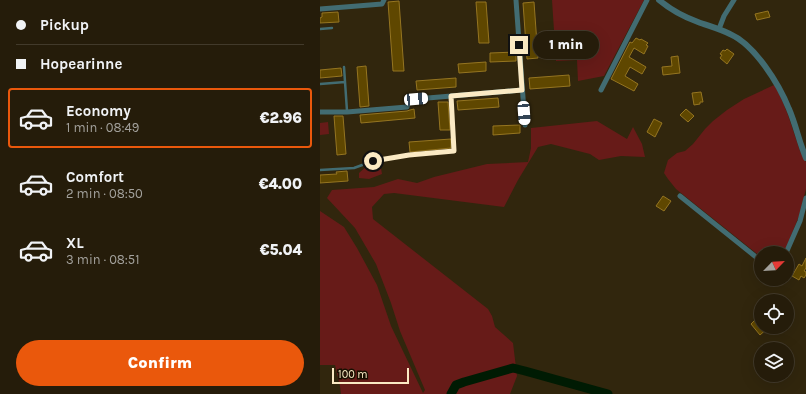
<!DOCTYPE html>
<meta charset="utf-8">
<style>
:root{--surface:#251c0a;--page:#2d2513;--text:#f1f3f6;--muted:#a3a19c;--line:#423a2b;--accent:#ea580c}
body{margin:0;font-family:Karla,sans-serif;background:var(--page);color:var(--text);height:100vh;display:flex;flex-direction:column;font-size:15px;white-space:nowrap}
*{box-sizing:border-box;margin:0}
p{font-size:13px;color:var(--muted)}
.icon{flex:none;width:22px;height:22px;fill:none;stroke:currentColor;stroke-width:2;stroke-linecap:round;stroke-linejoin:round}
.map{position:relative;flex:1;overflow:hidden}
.side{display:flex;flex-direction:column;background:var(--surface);width:320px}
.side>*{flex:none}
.banner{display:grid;align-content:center;height:88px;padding:0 16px;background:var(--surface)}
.needle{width:26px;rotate:65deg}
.buttons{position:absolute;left:434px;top:246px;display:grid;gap:8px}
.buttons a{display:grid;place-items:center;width:40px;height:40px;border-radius:50%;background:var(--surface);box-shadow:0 4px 16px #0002,0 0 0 1px var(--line);font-size:20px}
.scale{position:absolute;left:12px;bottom:10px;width:77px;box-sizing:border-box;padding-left:4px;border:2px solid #fbeac4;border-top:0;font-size:11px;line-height:14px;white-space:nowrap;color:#fbeac4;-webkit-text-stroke:3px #180f00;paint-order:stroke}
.end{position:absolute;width:18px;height:18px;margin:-9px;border:5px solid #fbeac4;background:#111;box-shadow:0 0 0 2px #111}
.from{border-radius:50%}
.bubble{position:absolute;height:28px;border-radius:14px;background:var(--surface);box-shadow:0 4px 16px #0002,0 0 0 1px var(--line);font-size:13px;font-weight:800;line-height:28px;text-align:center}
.car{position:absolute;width:12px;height:24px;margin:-12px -6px;border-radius:5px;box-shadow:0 0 3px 1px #0007;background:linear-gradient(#fff 24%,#345 0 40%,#fff 0 76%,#345 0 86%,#fff 0)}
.banner b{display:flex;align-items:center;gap:14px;height:38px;font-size:15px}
.banner b+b{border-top:1px solid var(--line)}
.banner i{width:10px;height:10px;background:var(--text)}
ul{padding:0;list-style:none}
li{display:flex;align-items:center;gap:12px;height:60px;margin:0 8px 6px;padding:0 8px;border:2px solid transparent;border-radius:4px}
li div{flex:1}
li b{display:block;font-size:15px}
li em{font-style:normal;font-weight:800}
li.current{border-color:var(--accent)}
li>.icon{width:36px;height:36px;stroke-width:1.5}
.button{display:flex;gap:8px;margin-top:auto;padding:8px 16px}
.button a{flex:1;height:46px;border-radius:24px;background:var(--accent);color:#fff;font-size:16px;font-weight:800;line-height:46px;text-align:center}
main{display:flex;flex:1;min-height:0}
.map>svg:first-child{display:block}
.green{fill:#671b18}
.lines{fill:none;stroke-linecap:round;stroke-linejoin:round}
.river{stroke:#001b03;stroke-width:9}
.building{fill:#5f4700;stroke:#957521}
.service{stroke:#426c72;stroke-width:2.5}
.minor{stroke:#426c72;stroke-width:5}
.tertiary{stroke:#426c72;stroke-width:6}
.route{stroke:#fbeac4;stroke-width:5}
</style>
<main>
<section class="side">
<div class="banner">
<b><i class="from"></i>Pickup</b>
<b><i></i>Hopearinne</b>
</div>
<ul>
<li class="current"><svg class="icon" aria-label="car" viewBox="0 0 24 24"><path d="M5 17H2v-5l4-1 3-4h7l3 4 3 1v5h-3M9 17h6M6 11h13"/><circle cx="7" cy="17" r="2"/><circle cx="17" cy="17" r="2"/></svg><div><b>Economy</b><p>1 min · 08:49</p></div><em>€2.96</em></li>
<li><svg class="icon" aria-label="car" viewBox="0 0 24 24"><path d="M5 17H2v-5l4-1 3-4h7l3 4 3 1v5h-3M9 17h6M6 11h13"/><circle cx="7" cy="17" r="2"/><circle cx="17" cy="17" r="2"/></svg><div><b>Comfort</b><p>2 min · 08:50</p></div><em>€4.00</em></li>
<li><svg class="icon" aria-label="car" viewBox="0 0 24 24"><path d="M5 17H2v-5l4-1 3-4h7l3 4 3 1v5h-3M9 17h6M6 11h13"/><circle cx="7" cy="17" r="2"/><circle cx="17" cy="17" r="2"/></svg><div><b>XL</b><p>3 min · 08:51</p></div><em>€5.04</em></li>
</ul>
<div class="button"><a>Confirm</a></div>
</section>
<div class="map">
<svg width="486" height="394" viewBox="0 0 486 394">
<rect width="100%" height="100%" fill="#31260d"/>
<path class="green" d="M 232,0 L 324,0 L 284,76 L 258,81 L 257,60 L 236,61 Z
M 454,85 L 456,88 L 462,100 L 468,115 L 480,151 L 486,162 L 486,189 L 479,216 L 464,253 L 441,253 L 441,257 L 356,189 L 348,179 L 344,173 L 348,160 L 357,153 L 365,151 L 373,144 L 385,129 L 393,121 L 407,110 L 424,99 Z
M 277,121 L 307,139 L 313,127 L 322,144 L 325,157 L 301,156 L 279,160 L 270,154 L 231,144 L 218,147 L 198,180 L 184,207 L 74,193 L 64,194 L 52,207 L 53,219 L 168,309 L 172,316 L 175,327 L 193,343 L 197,376 L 190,394 L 21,394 L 20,386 L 15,365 L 0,365 L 0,211 L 24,227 L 37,248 L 57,285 L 71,326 L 103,393 L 105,390 L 80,331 L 71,303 L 56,264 L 35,228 L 7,198 L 12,190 L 54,187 L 78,179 L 97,183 L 114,177 L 167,164 L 208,162 L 211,148 L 211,128 Z
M 8,122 L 9,134 L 0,135 L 0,123 Z
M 60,163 L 62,174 L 49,179 L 39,178 L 39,173 L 48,165 Z"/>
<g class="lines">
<path class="river" d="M 131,394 L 136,385 L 144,382 L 193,368 L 205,371 L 288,394"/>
</g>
<path class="building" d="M 79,1 L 84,71 L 73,71 L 68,2 Z
M 156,2 L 166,2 L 169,43 L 159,43 Z
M 214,2 L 218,58 L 207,59 L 203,3 Z
M 448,11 L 450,17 L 437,20 L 435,14 Z
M 18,12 L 19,22 L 0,23 L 0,18 L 2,17 L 2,13 Z
M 316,38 L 320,40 L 321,39 L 328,43 L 326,45 L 328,46 L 324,54 L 314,48 L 309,57 L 326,67 L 322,74 L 310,67 L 305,76 L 318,84 L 314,91 L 291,79 L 310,42 L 312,43 Z
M 407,49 L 414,54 L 407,64 L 400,58 L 402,55 L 400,54 L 403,50 L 405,51 Z
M 196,52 L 196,61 L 170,62 L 170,53 Z
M 358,56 L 360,73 L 343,75 L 342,67 L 352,66 L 351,57 Z
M 166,62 L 166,71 L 139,73 L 138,64 Z
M 46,66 L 49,106 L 40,107 L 37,67 Z
M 21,68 L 22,76 L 0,78 L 0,70 Z
M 249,75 L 250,86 L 210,89 L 209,78 Z
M 136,78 L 136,87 L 97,90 L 96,81 Z
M 381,92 L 383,102 L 380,102 L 380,104 L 374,105 L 372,93 Z
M 178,98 L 179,107 L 138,110 L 137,101 Z
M 118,102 L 128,102 L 130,130 L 120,130 Z
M 94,109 L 95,118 L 41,123 L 40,115 L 87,111 L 90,110 Z
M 366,109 L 374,116 L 368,122 L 360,115 Z
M 14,116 L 23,116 L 26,154 L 17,155 Z
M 334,119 L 342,123 L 335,137 L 327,132 Z
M 200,125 L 200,133 L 173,135 L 173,126 Z
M 131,139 L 131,148 L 90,152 L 89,142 Z
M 27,171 L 28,181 L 0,183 L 0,175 L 17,174 L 16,172 Z
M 343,196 L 351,201 L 344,211 L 336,206 Z
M 486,258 L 486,268 L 484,271 L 486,272 L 486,275 L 484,278 L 481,276 L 479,280 L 472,276 L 479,264 L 482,266 Z
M 438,317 L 441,321 L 441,327 L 449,327 L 440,335 L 431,324 Z"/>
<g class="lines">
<path class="service" d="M 0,29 L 12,28
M 24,67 L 27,111
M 0,84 L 25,82
M 0,170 L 34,168 L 53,161 L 89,155 L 134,151 L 131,96"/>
<path class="minor" d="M 196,0 L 205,125
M 0,9 L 62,4 L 64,0
M 399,29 L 404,16 L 414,0
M 281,90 L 327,0
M 0,112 L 27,112 L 87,107 L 89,101 L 96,99 L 202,90
M 360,196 L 441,261
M 466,253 L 480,221 L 486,198"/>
<path class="tertiary" d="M 339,0 C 351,10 364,17 378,22 C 389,26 400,29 410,34 C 435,45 459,84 469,109 C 476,125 479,142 486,158"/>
</g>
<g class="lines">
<path class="route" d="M 53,161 L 89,155 L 134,151 L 131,96 L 202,90 L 199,45"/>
</g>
</svg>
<div class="buttons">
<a><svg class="needle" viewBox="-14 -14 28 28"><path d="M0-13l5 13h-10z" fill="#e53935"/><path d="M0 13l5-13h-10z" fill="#a3a19c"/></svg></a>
<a><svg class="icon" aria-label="locate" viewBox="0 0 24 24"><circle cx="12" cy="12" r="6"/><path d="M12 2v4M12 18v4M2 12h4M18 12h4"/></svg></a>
<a><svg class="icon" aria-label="layers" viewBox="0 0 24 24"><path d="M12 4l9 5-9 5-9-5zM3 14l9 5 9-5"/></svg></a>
</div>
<div class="scale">100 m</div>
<i class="end from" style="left:53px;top:161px"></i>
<i class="end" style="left:199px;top:45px"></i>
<div class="bubble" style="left:213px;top:31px;width:66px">1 min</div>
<i class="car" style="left:96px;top:99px;rotate:85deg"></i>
<i class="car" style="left:204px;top:113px;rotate:176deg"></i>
</div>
</main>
